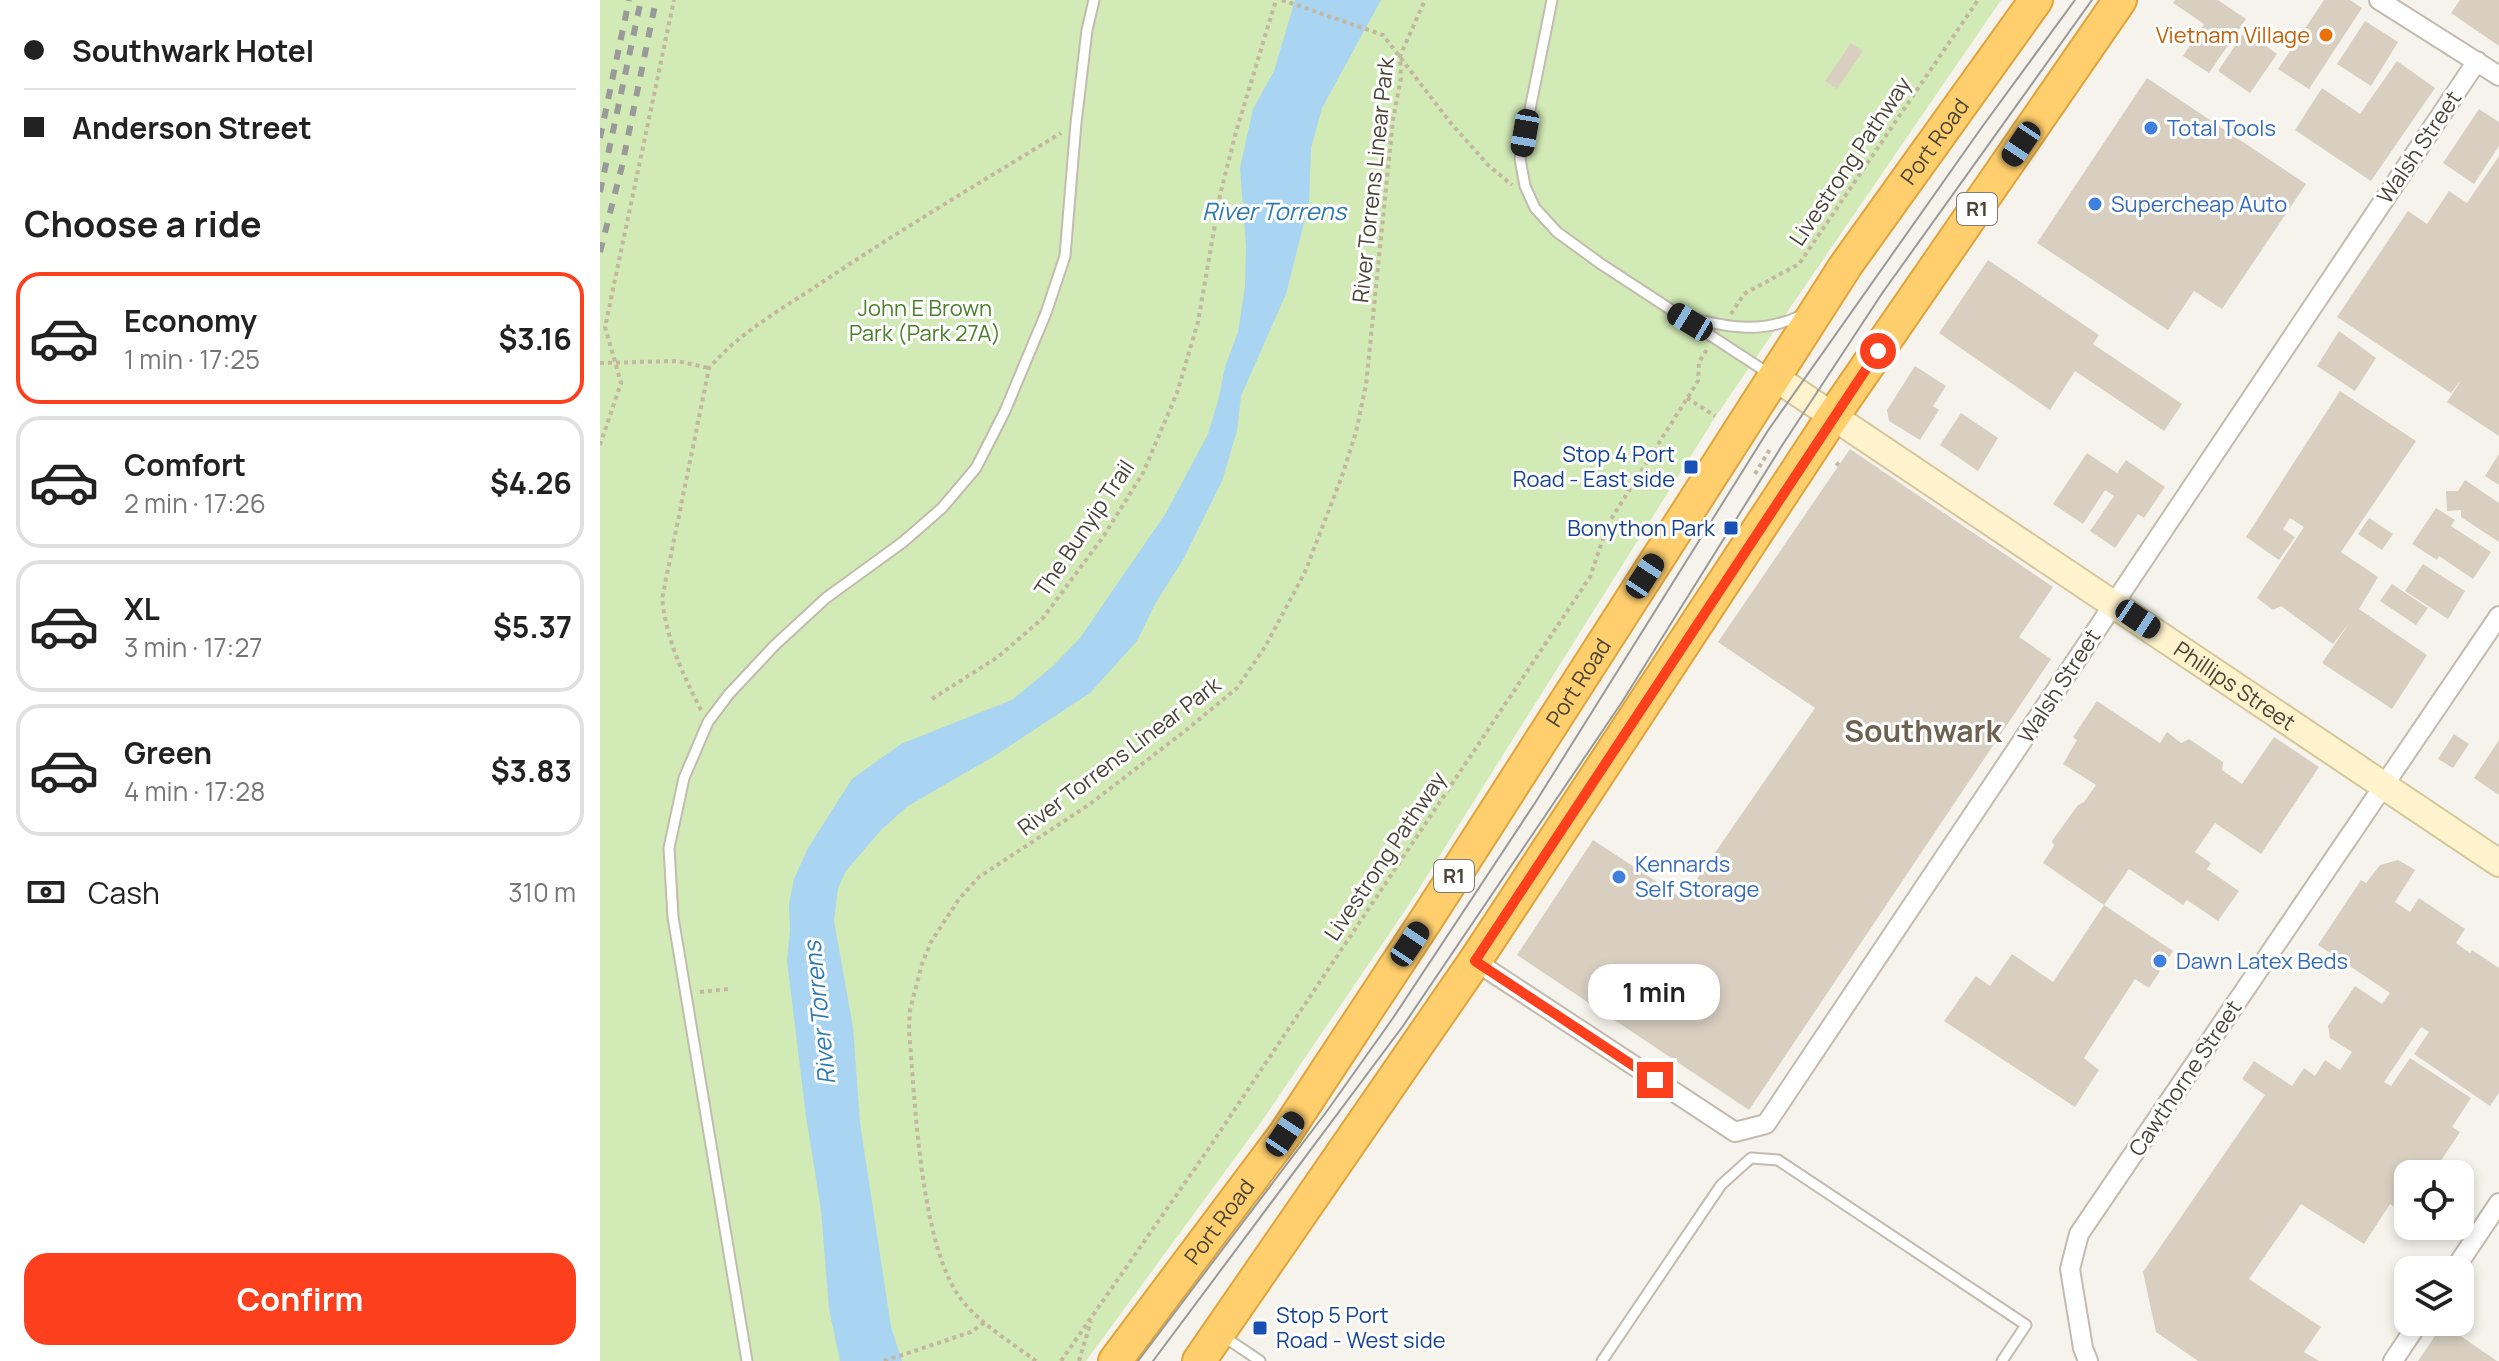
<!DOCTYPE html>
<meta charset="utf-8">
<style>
:root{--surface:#fff;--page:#f2f2f2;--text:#222;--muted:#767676;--line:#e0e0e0;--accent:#fc3f1d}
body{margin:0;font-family:Manrope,sans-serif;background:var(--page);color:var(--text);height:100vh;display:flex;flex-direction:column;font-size:30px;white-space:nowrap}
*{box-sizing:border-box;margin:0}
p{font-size:26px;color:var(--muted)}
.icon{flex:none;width:44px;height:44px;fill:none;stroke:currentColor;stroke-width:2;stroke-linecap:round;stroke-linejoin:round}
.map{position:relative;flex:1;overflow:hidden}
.sheet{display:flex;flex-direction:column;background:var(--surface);width:600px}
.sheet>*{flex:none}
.hud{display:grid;align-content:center;height:176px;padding:0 24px;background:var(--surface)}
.tools{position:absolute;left:1794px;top:1160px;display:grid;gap:16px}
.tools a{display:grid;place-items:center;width:80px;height:80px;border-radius:16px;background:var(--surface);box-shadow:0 4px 12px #0003;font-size:40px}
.end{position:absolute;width:36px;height:36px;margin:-18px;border:10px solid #fc3f1d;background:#fff;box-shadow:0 0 0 4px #fff}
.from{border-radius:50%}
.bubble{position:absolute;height:56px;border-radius:24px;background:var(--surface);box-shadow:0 4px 12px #0003;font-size:26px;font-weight:700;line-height:56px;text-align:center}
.car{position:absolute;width:24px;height:48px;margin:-24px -12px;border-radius:10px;box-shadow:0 0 6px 2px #0007;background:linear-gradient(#222 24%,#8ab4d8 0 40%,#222 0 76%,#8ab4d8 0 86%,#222 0)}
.hud b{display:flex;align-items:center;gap:28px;height:76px;font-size:30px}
.hud b+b{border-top:2px solid var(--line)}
.hud i{width:20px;height:20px;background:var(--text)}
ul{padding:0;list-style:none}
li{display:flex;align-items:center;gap:24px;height:132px;margin:0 16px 12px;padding:0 8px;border:4px solid var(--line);border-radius:24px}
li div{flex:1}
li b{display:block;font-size:30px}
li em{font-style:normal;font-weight:700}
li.active{border-color:var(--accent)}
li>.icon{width:72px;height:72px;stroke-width:1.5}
h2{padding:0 24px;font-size:36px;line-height:96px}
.pay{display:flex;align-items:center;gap:20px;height:88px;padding:0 24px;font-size:30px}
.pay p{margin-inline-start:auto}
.cta{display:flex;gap:16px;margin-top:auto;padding:16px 24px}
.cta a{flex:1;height:92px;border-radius:24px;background:var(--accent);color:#fff;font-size:32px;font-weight:700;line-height:92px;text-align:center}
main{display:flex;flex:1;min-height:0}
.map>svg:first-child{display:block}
.green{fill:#d2eab5}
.water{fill:#a9d4f2}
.building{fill:#d8cfc1}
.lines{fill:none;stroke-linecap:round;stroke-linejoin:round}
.lane-casing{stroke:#c2bbae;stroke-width:13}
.street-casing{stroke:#c2bbae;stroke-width:22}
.secondary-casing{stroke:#d6c79b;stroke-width:30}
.highway-casing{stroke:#e0a43c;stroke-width:36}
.path{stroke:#c4b79f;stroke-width:4;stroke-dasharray:4 4;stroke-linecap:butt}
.lane{stroke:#fff;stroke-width:9}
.street{stroke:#fff;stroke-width:18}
.secondary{stroke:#fff3cd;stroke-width:26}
.highway{stroke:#ffcf6e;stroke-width:32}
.tram{stroke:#9a9a9a;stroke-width:2}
.rail{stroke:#9a9a9a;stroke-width:6;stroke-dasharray:10 10;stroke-linecap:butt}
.route{stroke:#fc3f1d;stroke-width:10}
.food-dot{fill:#e8710a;stroke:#fff;stroke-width:3}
.shop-dot{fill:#3f7fe0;stroke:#fff;stroke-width:3}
.transit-dot{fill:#1a4fb4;stroke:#fff;stroke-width:3}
.labels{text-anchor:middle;stroke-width:6;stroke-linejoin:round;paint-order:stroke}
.shield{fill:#fff;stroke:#817c74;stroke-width:2}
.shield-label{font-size:20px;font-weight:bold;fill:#4b4439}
.food-label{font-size:22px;fill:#c56008;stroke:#fff;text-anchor:end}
.shop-label{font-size:22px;fill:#366cbe;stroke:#fff;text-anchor:start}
.street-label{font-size:22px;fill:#4b4439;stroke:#fff}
.park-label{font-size:22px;fill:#4a7f2a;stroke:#fff}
.transit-label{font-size:22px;fill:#164399;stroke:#fff;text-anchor:end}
.water-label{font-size:24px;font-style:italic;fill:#2e7ab2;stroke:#fff}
.district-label{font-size:30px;font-weight:bold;fill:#6e6250;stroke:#fff}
</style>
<main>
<section class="sheet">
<div class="hud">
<b><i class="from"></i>Southwark Hotel</b>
<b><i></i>Anderson Street</b>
</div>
<h2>Choose a ride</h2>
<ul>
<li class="active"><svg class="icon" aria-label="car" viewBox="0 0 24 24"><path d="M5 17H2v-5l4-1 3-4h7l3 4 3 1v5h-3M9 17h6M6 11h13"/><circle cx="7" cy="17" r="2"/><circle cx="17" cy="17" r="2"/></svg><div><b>Economy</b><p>1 min · 17:25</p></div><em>$3.16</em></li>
<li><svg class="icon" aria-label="car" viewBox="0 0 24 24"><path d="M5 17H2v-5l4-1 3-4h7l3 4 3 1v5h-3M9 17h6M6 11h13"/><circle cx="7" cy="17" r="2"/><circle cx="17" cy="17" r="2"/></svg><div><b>Comfort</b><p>2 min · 17:26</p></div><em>$4.26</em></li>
<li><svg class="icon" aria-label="car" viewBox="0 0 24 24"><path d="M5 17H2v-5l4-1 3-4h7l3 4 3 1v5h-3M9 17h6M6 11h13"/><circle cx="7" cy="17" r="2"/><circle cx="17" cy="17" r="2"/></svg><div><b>XL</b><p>3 min · 17:27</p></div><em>$5.37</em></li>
<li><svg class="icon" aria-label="car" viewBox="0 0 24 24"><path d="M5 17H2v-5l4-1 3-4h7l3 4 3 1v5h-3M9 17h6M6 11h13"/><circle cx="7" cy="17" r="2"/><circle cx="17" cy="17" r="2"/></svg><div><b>Green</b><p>4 min · 17:28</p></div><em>$3.83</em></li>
</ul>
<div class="pay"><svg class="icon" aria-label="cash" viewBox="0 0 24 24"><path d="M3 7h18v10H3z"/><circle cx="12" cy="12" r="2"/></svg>Cash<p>310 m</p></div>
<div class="cta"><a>Confirm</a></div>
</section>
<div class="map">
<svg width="1899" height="1361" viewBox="0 0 1899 1361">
<rect width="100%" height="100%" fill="#f6f3ec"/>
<path class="green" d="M 0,0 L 1401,0 L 1116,416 L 808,906 L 662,1121 L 486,1361 L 0,1361 Z"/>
<path class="water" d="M 695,0 L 781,0 L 722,108 L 711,148 L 709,203 L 686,294 L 641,396 L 637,431 L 622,481 L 584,558 L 555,604 L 537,641 L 490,693 L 396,755 L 308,806 L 281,830 L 246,871 L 238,888 L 234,921 L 253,1027 L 260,1123 L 291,1327 L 302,1361 L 240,1361 L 229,1309 L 221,1210 L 206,1116 L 187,961 L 190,930 L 189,904 L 194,879 L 208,848 L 252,779 L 301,744 L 412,700 L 452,667 L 480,638 L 566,513 L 608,434 L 619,397 L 625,367 L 638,332 L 645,286 L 646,246 L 640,168 L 653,109 L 674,71 Z"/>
<path class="building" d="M 1575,0 L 1618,0 L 1646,19 L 1609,73 L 1583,56 L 1604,24 L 1573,3 Z
M 1724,0 L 1750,0 L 1762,8 L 1709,89 L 1678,69 Z
M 1860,0 L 1899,0 L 1899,46 L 1851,13 Z
M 1765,21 L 1798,42 L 1771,86 L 1737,64 Z
M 1645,31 L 1677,54 L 1650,93 L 1618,71 Z
M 1251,43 L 1263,51 L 1237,89 L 1225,81 Z
M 1797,61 L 1835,88 L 1771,181 L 1695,130 L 1722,88 L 1760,114 Z
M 1547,78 L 1706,184 L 1622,309 L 1594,291 L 1568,330 L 1437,243 Z
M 1879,109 L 1899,122 L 1899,146 L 1874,184 L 1843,163 Z
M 1899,156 L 1899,436 L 1847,402 L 1862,379 L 1851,393 L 1737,317 L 1808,211 L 1827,224 L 1849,191 L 1867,203 Z
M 1388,260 L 1499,335 L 1493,344 L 1582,404 L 1564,431 L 1475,371 L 1450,410 L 1339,333 Z
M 1739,331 L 1776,358 L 1755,391 L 1717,366 Z
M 1315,366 L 1346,386 L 1333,406 L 1339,410 L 1320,440 L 1289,421 L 1287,410 Z
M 1740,391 L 1816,441 L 1741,552 L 1778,577 L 1759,609 L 1827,655 L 1792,709 L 1722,663 L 1750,622 L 1733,644 L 1681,606 L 1673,610 L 1657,598 L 1704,527 L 1690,518 L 1683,529 L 1695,537 L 1679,560 L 1646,537 Z
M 1361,413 L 1398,438 L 1378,471 L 1340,445 Z
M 1250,449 L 1453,587 L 1419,637 L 1451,659 L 1149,1110 L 917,955 L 993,840 L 1083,899 L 1215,708 L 1118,642 Z
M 1487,453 L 1517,473 L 1526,460 L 1565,487 L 1544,518 L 1538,514 L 1515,548 L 1490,531 L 1514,496 L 1505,490 L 1483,524 L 1453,504 Z
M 1899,454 L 1899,485 L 1885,476 Z
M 1865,480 L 1899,503 L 1899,542 L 1861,517 L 1861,510 L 1847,511 L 1846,491 L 1858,491 Z
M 1836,508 L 1855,520 L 1851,526 L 1891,552 L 1873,579 L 1839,556 L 1837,560 L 1812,544 Z
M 1769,518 L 1793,534 L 1782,550 L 1758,534 Z
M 1823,564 L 1865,591 L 1848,619 L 1805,591 Z
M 1792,584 L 1828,608 L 1816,625 L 1780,601 Z
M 1497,701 L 1560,743 L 1567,732 L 1581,743 L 1589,739 L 1623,762 L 1622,770 L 1642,784 L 1674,737 L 1719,767 L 1661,854 L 1615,823 L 1595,852 L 1611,863 L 1607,869 L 1639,891 L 1618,921 L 1587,900 L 1583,905 L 1529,869 L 1504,905 L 1443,863 L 1454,846 L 1452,841 L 1478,805 L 1484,802 L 1496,785 L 1463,764 L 1477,740 L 1473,737 Z
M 1854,734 L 1869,744 L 1853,768 L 1838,759 Z
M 1899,740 L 1899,795 L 1874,778 Z
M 1798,860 L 1815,870 L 1795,902 L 1810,912 L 1819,898 L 1865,929 L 1856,943 L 1870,953 L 1872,950 L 1899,968 L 1899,1093 L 1890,1106 L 1814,1054 L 1829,1032 L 1821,1027 L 1784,1082 L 1791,1086 L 1810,1058 L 1871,1098 L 1852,1127 L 1860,1132 L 1832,1174 L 1808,1174 L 1808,1211 L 1805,1215 L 1790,1204 L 1764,1244 L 1701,1204 L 1649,1279 L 1721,1327 L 1704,1352 L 1719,1361 L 1598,1361 L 1556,1332 L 1543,1272 L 1665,1095 L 1642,1079 L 1654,1061 L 1692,1086 L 1704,1068 L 1715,1076 L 1725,1060 L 1740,1070 L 1752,1052 L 1730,1038 L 1728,1026 L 1755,986 L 1782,1004 L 1790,993 L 1718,945 L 1761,880 L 1766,883 L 1780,865 Z
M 1504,905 L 1573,951 L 1549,988 L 1535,979 L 1484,1058 L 1499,1070 L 1475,1107 L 1344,1021 L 1376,976 L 1390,986 L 1412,954 L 1453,982 Z
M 1843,1324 L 1897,1361 L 1818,1361 Z"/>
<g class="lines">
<defs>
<path id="lane" d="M 952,0 L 920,159 L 925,186 L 935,208 L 957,232 L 1001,264 L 1168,373
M 1088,317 C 1129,328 1163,334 1202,315
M 623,1336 L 660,1361
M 147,1361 L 73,917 L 69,848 L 84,778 L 108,722 L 129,694 L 175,645 L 226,598 L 303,542 L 342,508 L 376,468 L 405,411 L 446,313 L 465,256 L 476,123 L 487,30 L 494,0
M 1002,1361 L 1121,1185 L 1151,1158 L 1178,1160 L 1426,1325 L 1402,1361"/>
<path id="street" d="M 1779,0 L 1899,76
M 875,961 L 1135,1132 L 1166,1124 L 1877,61
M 1854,1270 L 1899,1203
M 1488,1361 L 1483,1348 L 1470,1269 L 1479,1234 L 1899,616
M 1793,1361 L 1819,1322"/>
<g id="secondary">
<path id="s1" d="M 1173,376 L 1899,863"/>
</g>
<g id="highway">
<path id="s2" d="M 515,1361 L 685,1134 L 826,920 L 1246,265 L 1436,0"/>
<path d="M 599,1361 L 875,961 L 1233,416 L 1520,0"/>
</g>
</defs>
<use href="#lane" class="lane-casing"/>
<use href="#street" class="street-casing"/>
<use href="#secondary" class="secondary-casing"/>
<use href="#highway" class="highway-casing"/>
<path class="path" d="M 682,0 L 783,35 L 850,122 L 888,165 L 912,185
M 1131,314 L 1144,294 L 1199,264 L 1378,0
M 0,363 L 77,361 L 109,368
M 1087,398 L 1115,416
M 0,445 L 21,383 L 5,327 L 74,0
M 1236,463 L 1239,465
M 1155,474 L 1170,449
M 332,699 L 398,657 L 443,618 L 503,537 L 543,473 L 577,393 L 598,322 L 620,195 L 636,132 L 676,0
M 101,710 C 82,673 67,640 62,599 L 109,368 C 140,332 182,309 221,283 C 300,230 381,182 461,133
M 100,992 L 128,989
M 284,1361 L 371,1332 L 385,1322
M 436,1361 C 411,1342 380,1324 361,1299 C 320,1245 315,1099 309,1030 L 310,1010 L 322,964 L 331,942 L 359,899 L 379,877 L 490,804 L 585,731 L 637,688 L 665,647 L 705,572 L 742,476 L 756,432 L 766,385 L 793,120 L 801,78 L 800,56 L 825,0
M 461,1361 L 605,1154 L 990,577 L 1008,524 L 1098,381 L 1099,362 L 1108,348
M 479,1361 L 491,1321"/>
<use href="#lane" class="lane"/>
<use href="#street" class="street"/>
<use href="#secondary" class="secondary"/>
<use href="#highway" class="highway"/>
<path class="tram" d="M 538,1361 L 727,1111 L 793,1018 L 935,803 L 1169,429 L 1382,127 L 1475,0
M 553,1361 L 803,1026 L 1022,702 L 1183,444 L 1283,292 L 1492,0"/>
<path class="rail" d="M 0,138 L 29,0
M 0,192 L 41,0
M 0,252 L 22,166 L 56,0"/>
</g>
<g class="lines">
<path class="route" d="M 1055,1080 L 875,961 L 1278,351"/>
</g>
<circle class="food-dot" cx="1726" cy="35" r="8"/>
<g class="shop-dot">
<circle cx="1551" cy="128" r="8"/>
<circle cx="1495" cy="204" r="8"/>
<circle cx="1019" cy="877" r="8"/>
<circle cx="1560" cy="961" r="8"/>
</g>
<g class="transit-dot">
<rect x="1083" y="459" width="16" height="16" rx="4"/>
<rect x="1123" y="520" width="16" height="16" rx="4"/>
<rect x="652" y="1320" width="16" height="16" rx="4"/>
</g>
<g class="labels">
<g class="shield">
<rect x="1357" y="193" width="40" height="32" rx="6"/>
<rect x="834" y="860" width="40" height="32" rx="6"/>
</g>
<g class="shield-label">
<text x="1377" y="216">R1</text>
<text x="854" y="883">R1</text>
</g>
<g class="food-label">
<text x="1710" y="43">Vietnam Village</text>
</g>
<g class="shop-label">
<text x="1567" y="136">Total Tools</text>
<text x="1511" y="212">Supercheap Auto</text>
<text x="1035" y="872">Kennards<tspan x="1035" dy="25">Self Storage</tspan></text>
<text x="1576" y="969">Dawn Latex Beds</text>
</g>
<g class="street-label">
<text dy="8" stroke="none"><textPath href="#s2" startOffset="1470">Port Road</textPath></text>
<text transform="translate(1819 147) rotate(-56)" y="8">Walsh Street</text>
<text transform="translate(1250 161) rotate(-56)" y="8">Livestrong Pathway</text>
<text transform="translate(773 180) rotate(-84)" y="8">River Torrens Linear Park</text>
<text transform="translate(484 528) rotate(-56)" y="8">The Bunyip Trail</text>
<text dy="8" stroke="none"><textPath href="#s2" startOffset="822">Port Road</textPath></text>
<text dy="8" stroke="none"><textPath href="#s1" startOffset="556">Phillips Street</textPath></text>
<text transform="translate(1459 686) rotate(-57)" y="8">Walsh Street</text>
<text transform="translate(519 756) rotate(-37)" y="8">River Torrens Linear Park</text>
<text transform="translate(785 856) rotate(-56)" y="8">Livestrong Pathway</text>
<text transform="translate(1585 1078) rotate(-56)" y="8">Cawthorne Street</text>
<text dy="8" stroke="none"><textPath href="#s2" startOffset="174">Port Road</textPath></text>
</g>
<g class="park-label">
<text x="325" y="316">John E Brown<tspan x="325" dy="25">Park (Park 27A)</tspan></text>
</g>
<g class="transit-label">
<text x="1075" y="462">Stop 4 Port<tspan x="1075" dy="25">Road - East side</tspan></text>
<text x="1115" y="536">Bonython Park</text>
<text x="676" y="1323" text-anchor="start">Stop 5 Port<tspan x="676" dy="25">Road - West side</tspan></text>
</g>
<g class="water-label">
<text x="674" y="220">River Torrens</text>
<text transform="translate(220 1013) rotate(-96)" y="8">River Torrens</text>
</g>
<g class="district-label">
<text x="1323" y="742">Southwark</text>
</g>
</g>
</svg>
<div class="tools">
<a><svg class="icon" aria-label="locate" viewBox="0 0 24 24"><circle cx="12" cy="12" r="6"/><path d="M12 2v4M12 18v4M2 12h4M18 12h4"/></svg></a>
<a><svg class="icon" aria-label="layers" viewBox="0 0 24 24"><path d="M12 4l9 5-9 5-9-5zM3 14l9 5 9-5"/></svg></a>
</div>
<i class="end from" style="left:1278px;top:351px"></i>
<i class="end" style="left:1055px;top:1080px"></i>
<div class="bubble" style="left:988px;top:964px;width:132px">1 min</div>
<i class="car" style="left:925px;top:133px;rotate:190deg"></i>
<i class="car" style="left:1421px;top:144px;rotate:214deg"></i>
<i class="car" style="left:1090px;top:322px;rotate:301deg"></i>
<i class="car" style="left:1045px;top:576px;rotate:33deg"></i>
<i class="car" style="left:1538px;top:619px;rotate:124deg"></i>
<i class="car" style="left:810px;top:944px;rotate:34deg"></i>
<i class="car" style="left:685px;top:1134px;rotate:34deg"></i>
</div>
</main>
